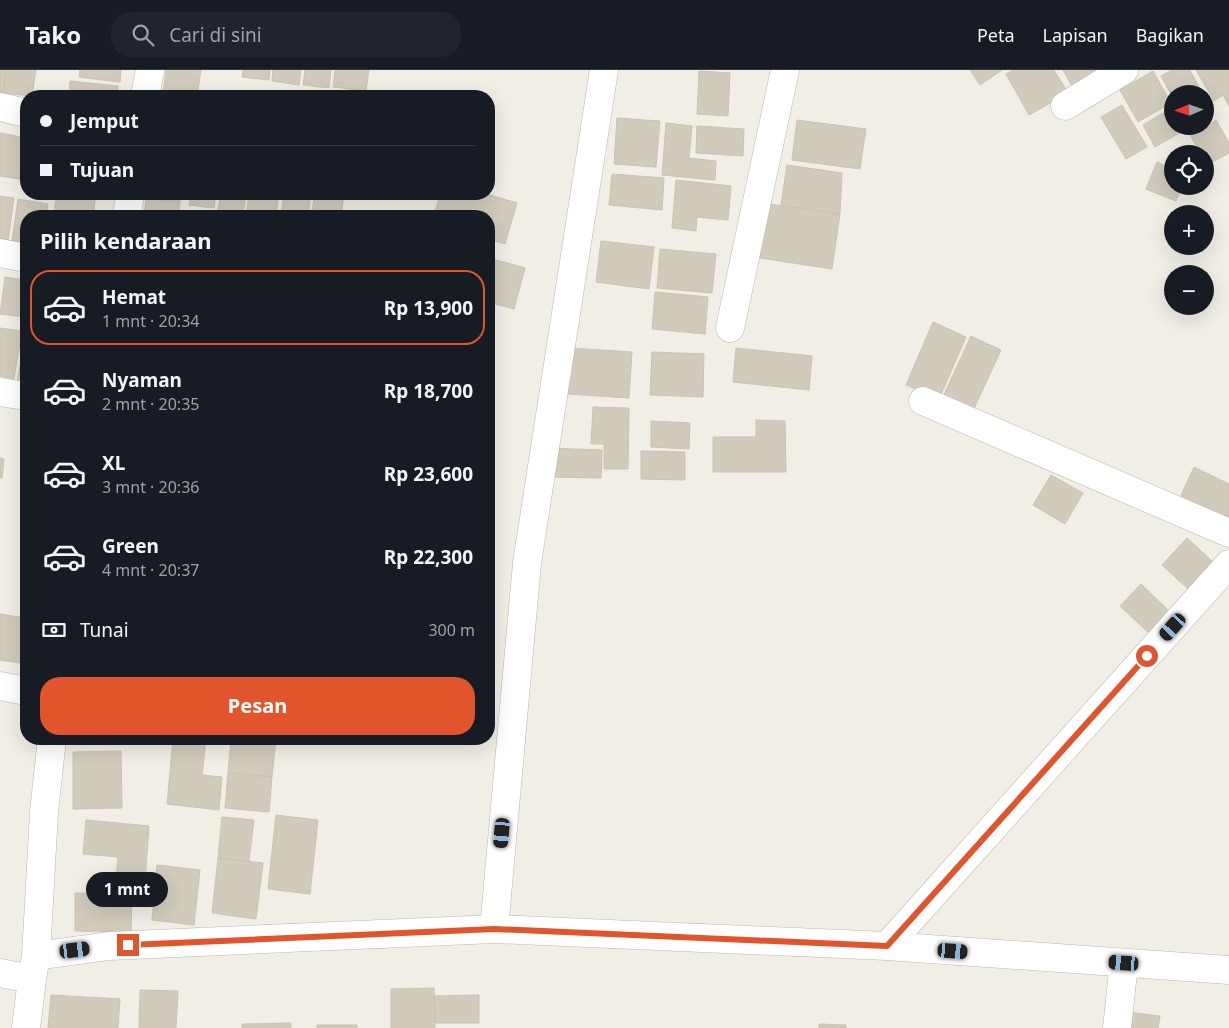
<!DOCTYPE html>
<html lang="id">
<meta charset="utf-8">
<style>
:root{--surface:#171b24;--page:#20242c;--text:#f1f3f6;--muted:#9ea1a6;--line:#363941;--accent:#e2542b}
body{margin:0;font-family:"Noto Sans",sans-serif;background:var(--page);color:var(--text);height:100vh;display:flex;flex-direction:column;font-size:19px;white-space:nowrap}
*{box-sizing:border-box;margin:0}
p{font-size:16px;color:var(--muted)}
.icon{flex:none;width:28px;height:28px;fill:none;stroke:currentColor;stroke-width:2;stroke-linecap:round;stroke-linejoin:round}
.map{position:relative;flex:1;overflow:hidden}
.side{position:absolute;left:20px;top:140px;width:475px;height:535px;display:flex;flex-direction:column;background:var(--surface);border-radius:20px;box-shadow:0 5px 20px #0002}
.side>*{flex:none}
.guide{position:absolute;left:20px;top:20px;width:475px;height:110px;border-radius:20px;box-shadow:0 5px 20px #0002;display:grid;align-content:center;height:110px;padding:0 20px;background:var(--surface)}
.needle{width:32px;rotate:268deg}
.tools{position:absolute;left:1164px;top:15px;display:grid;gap:10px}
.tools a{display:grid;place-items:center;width:50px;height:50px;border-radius:50%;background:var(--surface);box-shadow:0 5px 20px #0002;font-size:25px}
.end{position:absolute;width:22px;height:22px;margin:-11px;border:6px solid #e2542b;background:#fff;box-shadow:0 0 0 2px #fff}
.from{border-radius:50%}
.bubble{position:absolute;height:35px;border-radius:18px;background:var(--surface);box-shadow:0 5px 20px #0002;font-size:16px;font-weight:700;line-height:35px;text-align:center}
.car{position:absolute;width:15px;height:30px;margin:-15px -8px;border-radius:6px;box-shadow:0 0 4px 1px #0007;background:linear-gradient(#222 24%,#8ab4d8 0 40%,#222 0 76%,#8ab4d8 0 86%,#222 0)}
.guide b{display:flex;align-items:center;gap:18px;height:48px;font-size:19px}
.guide b+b{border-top:1px solid var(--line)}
.guide i{width:12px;height:12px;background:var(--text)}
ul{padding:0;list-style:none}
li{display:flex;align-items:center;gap:15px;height:75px;margin:0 10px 8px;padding:0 10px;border:2px solid transparent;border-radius:20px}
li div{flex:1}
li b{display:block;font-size:19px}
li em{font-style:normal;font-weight:700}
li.active{border-color:var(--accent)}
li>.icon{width:45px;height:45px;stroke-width:1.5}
h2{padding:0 20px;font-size:22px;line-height:60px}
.pay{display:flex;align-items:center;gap:12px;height:55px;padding:0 20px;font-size:19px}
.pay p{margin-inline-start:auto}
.action{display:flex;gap:10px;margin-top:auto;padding:10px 20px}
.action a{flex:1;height:58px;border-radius:20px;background:var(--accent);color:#fff;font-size:20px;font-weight:700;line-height:58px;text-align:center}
header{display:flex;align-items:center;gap:30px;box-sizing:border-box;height:70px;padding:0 25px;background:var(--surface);border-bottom:1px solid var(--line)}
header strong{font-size:24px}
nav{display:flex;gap:28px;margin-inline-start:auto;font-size:18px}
.search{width:350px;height:45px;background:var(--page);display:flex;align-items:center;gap:12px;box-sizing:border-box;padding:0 18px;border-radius:20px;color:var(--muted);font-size:19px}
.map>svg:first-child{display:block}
.building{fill:#d1cbbc;stroke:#cbc3b0}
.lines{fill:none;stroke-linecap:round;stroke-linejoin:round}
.minor-casing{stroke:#bbb6a9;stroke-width:29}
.minor{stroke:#fff;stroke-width:28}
.route{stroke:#e2542b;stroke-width:6}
</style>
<header>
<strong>Tako</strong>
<div class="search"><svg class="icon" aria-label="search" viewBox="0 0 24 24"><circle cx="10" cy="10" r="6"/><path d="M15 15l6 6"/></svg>Cari di sini</div>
<nav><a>Peta</a><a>Lapisan</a><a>Bagikan</a></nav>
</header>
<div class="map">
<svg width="1229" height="958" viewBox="0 0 1229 958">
<rect width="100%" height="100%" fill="#f1eee6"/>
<path class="building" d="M 0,0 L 6,0 L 3,23 L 0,22 Z
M 6,0 L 36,0 L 32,26 L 3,23 Z
M 80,0 L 121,0 L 120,12 L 79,7 Z
M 166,0 L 201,0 L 197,26 L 179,26 L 163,24 Z
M 243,0 L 270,0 L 269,10 L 242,7 Z
M 273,0 L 301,0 L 299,15 L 272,11 Z
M 305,0 L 331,0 L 329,18 L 303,15 Z
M 335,0 L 369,0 L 366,21 L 333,17 Z
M 970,0 L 1002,0 L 980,15 Z
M 1013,0 L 1054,0 L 1068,23 L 1029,45 L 1006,4 Z
M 1063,0 L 1109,0 L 1075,21 Z
M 1172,0 L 1190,0 L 1203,24 L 1172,24 L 1172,26 L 1161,6 Z
M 1196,0 L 1229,0 L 1229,36 L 1223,25 L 1214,31 Z
M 699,1 L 730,3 L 728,46 L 697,44 Z
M 1153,1 L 1171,33 L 1138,52 L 1120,20 Z
M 70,11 L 118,16 L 117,26 L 69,26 Z
M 239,20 L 267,26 L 238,26 Z
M 1205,27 L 1212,39 L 1205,42 Z
M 1122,35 L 1147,77 L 1126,89 L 1101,47 Z
M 1172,38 L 1172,56 L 1185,56 L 1186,59 L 1155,77 L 1143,55 Z
M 617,48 L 660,51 L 656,97 L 614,94 Z
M 797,50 L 866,59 L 860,99 L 792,90 Z
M 1216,50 L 1229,73 L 1229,83 L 1207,95 L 1205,91 L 1205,84 L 1201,84 L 1190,65 Z
M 666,53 L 692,56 L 689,88 L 716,91 L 715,110 L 662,105 Z
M 697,56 L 744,59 L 743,86 L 696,83 Z
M 0,63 L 26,68 L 19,109 L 0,106 Z
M 26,68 L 26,110 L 19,109 Z
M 1157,92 L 1172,99 L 1172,116 L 1182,116 L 1176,131 L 1146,119 Z
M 787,95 L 842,103 L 840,144 L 781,135 Z
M 612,104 L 664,108 L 662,140 L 609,135 Z
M 676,110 L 731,116 L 728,150 L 697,147 L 696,161 L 672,158 Z
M 57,124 L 96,124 L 93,146 L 72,146 L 54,143 Z
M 147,124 L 181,124 L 180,132 L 146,128 Z
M 191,124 L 216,124 L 214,138 L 189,135 Z
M 221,124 L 246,124 L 243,144 L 218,140 Z
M 249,124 L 279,124 L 276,146 L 246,146 Z
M 284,124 L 311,124 L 308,146 L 281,146 Z
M 315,124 L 344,125 L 341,146 L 311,146 Z
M 440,124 L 487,124 L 517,133 L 505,174 L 489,169 L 489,146 L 434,146 Z
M 0,126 L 14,128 L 8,170 L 0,168 Z
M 146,128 L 180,132 L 178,146 L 144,146 Z
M 18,129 L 48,134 L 46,146 L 26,146 L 26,173 L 12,171 Z
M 762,133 L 840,144 L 832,199 L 754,187 Z
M 601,171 L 654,177 L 649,219 L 596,212 Z
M 660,179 L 716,184 L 712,223 L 657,218 Z
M 489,188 L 525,198 L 514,239 L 489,232 Z
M 5,207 L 26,210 L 24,247 L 0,244 Z
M 655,222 L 708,227 L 705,264 L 652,259 Z
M 933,252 L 966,267 L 939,329 L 906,315 Z
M 0,258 L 22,261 L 14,309 L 0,306 Z
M 971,266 L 1001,280 L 972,343 L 942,329 Z
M 24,274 L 26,275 L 26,319 L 16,318 Z
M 570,278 L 632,282 L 629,328 L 568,324 Z
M 736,278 L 812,286 L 809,320 L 733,312 Z
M 652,282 L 704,284 L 703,327 L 650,325 Z
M 593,337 L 629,338 L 628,399 L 604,399 L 604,374 L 591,374 Z
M 756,350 L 785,351 L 786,402 L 713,402 L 713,367 L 756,367 Z
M 651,351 L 690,353 L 689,379 L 651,377 Z
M 548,378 L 602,380 L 601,408 L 547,407 Z
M 641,381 L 685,382 L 685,410 L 641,409 Z
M 0,388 L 4,389 L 2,408 L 0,408 Z
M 1194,397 L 1229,414 L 1229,455 L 1179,430 Z
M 1051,405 L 1083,423 L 1065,454 L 1033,435 Z
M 1187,468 L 1213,492 L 1188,519 L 1162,495 Z
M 1141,514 L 1169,541 L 1149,563 L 1120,536 Z
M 0,544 L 26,548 L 26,594 L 0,590 Z
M 173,669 L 206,669 L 202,705 L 222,707 L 219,740 L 167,734 Z
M 231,669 L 276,669 L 272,707 L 228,703 Z
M 121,681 L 122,738 L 73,739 L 73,682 Z
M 228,703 L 272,707 L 269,742 L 225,738 Z
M 276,745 L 318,750 L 310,824 L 268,819 Z
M 222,747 L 254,750 L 249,791 L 218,788 Z
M 86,750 L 149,756 L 145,811 L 116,809 L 118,787 L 83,784 Z
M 218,788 L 263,793 L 256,849 L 212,843 Z
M 157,795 L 200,800 L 194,855 L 152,850 Z
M 75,823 L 132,824 L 131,862 L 75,861 Z
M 434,918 L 435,958 L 391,958 L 391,919 Z
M 140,920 L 178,921 L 176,958 L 139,958 Z
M 51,925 L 120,929 L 118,958 L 48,958 Z
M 479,925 L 479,953 L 435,953 L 434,926 Z
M 1127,942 L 1160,946 L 1158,958 L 1125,958 Z
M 291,953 L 291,958 L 242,958 L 242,954 Z
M 819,954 L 846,955 L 846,958 L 819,958 Z
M 317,955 L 357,955 L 357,958 L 317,958 Z"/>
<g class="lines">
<defs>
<path id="minor" d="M 145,26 L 150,0
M 1065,36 L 1124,0
M 0,37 L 26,43
M 127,146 L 130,124
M 0,183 L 26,188
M 730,258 L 785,0
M 0,322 L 26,326
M 923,331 L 1229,463
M 0,616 L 26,621
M 494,859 L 527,493 L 604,0
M 887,876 L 1229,494
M 36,886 L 109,876 L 494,859 L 887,876 L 1229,900
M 0,903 L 32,909
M 26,958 L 32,909 L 36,886 L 44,742 L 52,669
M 1117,958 L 1124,893"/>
</defs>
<use href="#minor" class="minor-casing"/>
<use href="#minor" class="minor"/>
</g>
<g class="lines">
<path class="route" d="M 128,875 L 494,859 L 887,876 L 1147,586"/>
</g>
</svg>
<div class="tools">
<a><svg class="needle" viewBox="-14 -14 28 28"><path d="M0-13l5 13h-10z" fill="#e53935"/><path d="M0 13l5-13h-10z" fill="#9ea1a6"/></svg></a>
<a><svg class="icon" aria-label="locate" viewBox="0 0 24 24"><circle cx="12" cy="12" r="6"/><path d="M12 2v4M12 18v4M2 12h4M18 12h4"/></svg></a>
<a>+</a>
<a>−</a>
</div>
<i class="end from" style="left:1147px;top:586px"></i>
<i class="end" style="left:128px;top:875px"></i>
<div class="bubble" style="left:86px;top:802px;width:82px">1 mnt</div>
<i class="car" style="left:1173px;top:557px;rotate:222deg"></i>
<i class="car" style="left:502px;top:763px;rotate:185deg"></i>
<i class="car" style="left:75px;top:880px;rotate:83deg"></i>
<i class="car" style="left:953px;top:881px;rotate:94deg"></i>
<i class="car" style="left:1124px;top:893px;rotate:274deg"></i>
<div class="guide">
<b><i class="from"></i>Jemput</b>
<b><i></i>Tujuan</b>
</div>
<section class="side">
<h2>Pilih kendaraan</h2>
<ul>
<li class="active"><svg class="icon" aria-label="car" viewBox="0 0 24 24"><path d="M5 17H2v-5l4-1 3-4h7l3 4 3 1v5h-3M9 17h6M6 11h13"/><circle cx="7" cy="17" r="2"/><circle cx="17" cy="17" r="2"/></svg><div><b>Hemat</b><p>1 mnt · 20:34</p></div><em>Rp 13,900</em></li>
<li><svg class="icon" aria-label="car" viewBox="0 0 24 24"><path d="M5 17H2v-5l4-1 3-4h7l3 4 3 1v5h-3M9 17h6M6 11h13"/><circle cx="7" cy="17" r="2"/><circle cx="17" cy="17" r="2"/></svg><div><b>Nyaman</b><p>2 mnt · 20:35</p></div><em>Rp 18,700</em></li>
<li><svg class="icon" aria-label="car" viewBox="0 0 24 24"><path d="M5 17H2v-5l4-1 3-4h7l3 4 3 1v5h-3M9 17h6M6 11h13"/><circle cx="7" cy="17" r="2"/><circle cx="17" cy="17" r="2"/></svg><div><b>XL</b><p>3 mnt · 20:36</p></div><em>Rp 23,600</em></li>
<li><svg class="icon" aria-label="car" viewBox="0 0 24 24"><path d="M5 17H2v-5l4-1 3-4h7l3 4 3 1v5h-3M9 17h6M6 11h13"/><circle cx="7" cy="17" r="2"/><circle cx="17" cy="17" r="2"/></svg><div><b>Green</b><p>4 mnt · 20:37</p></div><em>Rp 22,300</em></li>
</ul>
<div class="pay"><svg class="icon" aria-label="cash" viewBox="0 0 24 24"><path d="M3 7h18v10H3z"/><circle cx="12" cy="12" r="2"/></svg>Tunai<p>300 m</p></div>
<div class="action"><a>Pesan</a></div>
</section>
</div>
